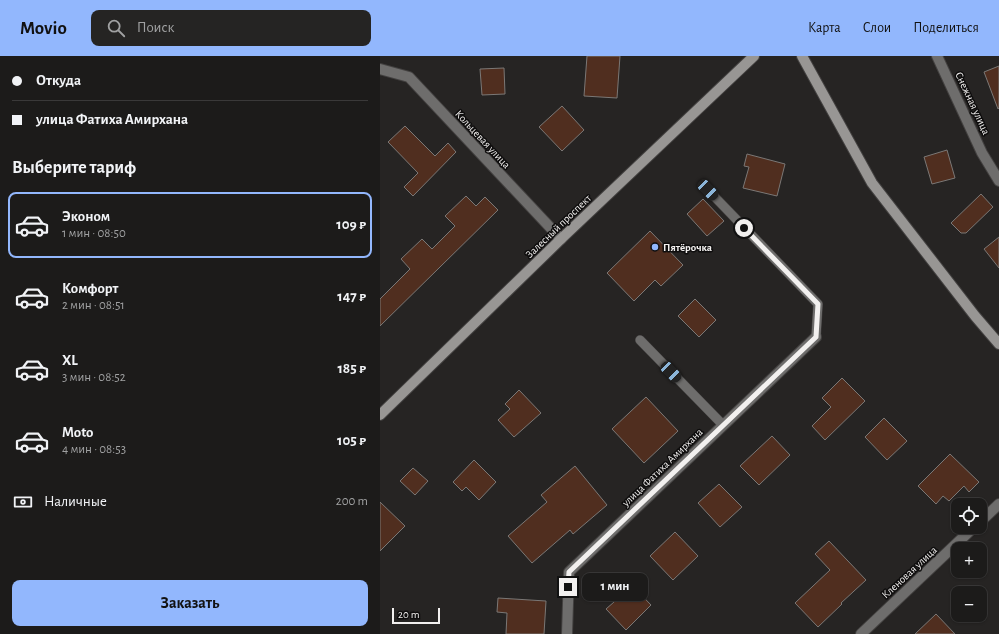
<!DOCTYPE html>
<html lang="ru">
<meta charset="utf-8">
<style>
:root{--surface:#1c1b1a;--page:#252423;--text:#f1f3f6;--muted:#a0a1a2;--line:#3a3939;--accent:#92b7fd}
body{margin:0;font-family:"Alegreya Sans",sans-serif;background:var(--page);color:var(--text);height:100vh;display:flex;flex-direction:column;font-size:15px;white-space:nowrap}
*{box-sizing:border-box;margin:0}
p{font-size:13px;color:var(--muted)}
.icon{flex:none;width:22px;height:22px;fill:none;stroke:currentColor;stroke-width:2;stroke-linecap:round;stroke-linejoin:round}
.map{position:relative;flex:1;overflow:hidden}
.details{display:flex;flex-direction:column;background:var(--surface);width:380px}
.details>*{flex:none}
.banner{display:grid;align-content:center;height:88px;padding:0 12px;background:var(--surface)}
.controls{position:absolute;left:571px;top:442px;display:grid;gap:8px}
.controls a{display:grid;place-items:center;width:36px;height:36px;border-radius:8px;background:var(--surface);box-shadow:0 1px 3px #0004,0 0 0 1px var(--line);font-size:20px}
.scale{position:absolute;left:12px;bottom:10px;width:48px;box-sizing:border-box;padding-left:4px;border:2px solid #f2f0ef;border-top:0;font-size:11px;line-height:14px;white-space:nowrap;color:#f2f0ef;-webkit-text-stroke:3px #0e0d0d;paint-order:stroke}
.end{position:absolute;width:18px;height:18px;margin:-9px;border:5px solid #f2f0ef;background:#111;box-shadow:0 0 0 2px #111}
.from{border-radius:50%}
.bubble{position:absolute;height:28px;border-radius:8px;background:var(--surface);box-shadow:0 1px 3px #0004,0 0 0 1px var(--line);font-size:13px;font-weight:700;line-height:28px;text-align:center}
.car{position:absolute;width:12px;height:24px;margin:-12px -6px;border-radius:5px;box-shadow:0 0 3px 1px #0007;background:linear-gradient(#222 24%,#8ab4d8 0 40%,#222 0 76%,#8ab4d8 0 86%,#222 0)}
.banner b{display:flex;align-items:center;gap:14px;height:38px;font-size:15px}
.banner b+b{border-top:1px solid var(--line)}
.banner i{width:10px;height:10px;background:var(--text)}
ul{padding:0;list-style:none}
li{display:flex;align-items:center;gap:12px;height:66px;margin:0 8px 6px;padding:0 4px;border:2px solid transparent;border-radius:8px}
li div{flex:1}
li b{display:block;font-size:15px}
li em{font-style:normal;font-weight:700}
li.current{border-color:var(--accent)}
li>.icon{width:36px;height:36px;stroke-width:1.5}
h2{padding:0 12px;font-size:18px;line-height:48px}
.pay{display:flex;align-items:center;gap:10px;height:44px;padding:0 12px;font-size:15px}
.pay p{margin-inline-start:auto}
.button{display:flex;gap:8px;margin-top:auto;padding:8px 12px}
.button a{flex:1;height:46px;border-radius:8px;background:var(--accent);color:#111;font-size:16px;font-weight:700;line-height:46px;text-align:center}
header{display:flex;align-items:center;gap:24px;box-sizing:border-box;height:56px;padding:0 20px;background:var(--accent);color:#111}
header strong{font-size:19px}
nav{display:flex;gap:22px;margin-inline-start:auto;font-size:14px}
.search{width:280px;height:36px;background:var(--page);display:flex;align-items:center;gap:10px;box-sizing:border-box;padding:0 14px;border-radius:8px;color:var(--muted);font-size:15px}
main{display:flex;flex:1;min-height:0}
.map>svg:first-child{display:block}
.building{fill:#502e1f;stroke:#7b7876}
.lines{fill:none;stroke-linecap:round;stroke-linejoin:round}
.lane-casing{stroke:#434140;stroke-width:10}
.street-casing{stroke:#434140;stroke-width:12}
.secondary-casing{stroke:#434140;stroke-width:12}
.lane{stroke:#6e6d6c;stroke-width:9}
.street{stroke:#6e6d6c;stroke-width:10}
.secondary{stroke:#989694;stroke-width:10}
.route{stroke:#f2f0ef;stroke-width:5}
.poi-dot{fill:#92b7fd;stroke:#0e0d0d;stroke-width:1.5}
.labels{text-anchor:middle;stroke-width:3;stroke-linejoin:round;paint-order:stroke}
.street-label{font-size:11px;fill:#f2f0ef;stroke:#0e0d0d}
.poi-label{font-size:11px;font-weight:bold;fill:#f2f0ef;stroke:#0e0d0d;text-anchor:start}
</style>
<header>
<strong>Movio</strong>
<div class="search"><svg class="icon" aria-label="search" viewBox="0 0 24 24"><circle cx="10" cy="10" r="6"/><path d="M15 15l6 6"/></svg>Поиск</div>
<nav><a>Карта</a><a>Слои</a><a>Поделиться</a></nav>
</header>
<main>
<section class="details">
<div class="banner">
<b><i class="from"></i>Откуда</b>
<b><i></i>улица Фатиха Амирхана</b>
</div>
<h2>Выберите тариф</h2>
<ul>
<li class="current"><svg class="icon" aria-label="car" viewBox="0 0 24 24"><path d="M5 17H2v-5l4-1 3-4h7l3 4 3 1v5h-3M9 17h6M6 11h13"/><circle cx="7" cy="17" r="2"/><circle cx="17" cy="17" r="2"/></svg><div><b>Эконом</b><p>1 мин · 08:50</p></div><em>109 ₽</em></li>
<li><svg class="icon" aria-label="car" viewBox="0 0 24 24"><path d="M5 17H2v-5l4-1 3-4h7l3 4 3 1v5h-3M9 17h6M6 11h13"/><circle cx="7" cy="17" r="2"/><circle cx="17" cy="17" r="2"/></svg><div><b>Комфорт</b><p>2 мин · 08:51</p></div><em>147 ₽</em></li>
<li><svg class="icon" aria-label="car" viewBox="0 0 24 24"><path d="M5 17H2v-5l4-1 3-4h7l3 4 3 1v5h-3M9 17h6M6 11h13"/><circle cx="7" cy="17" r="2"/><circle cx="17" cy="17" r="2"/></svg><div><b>XL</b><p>3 мин · 08:52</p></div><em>185 ₽</em></li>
<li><svg class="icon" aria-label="car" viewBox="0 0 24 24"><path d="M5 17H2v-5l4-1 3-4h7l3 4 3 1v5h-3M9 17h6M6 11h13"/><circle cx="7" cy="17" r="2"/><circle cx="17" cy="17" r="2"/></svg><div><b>Moto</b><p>4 мин · 08:53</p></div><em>105 ₽</em></li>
</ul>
<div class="pay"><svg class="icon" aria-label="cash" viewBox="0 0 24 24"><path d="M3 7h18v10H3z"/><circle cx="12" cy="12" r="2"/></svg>Наличные<p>200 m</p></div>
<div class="button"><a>Заказать</a></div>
</section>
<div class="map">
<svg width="619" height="578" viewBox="0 0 619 578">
<rect width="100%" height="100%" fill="#262423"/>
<path class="building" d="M 207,0 L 240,0 L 237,42 L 204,40 Z
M 619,10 L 619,52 L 618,53 L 604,16 Z
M 124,12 L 125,38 L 102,39 L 100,13 Z
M 182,50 L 204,74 L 182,95 L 159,71 Z
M 25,70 L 55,100 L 68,87 L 76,96 L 33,140 L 24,131 L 38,117 L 8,86 Z
M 567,94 L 575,122 L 552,128 L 544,101 Z
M 367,98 L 405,108 L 397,140 L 363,132 L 369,111 L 364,110 Z
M 601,138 L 613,151 L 586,177 L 581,177 L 571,167 Z
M 86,140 L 96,150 L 105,141 L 118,154 L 0,270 L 0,243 L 30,213 L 21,203 L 42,183 L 52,193 L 75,170 L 65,160 Z
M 323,143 L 344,165 L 327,180 L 307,158 Z
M 270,175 L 303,209 L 281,230 L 275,224 L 254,245 L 227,217 Z
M 619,181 L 619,212 L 604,193 Z
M 315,243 L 336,264 L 319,281 L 298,260 Z
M 462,322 L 485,345 L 445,384 L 432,370 L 451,351 L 442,342 Z
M 139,334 L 161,357 L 134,381 L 118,364 L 130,353 L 125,348 Z
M 266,341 L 298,375 L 264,407 L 232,373 Z
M 504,362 L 527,385 L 507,404 L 485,381 Z
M 392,380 L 410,399 L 379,429 L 360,410 Z
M 570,398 L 599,426 L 589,436 L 584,430 L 569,445 L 563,440 L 556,448 L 538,430 Z
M 94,404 L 116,426 L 99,444 L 86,431 L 82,435 L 73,426 Z
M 195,410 L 227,449 L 193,478 L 190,474 L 152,507 L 128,480 L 167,446 L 161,439 Z
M 33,412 L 48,425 L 35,439 L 20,425 Z
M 339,428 L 362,451 L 340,471 L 318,447 Z
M 0,446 L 25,470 L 0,495 Z
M 295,476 L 318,500 L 293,524 L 270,500 Z
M 449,485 L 486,524 L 461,547 L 462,548 L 438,571 L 415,547 L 450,514 L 435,498 Z
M 247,524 L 271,549 L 246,574 L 226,553 L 242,539 L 237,533 Z
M 118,542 L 166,545 L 164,578 L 126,578 L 127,557 L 117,556 Z
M 556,558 L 575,578 L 535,578 Z"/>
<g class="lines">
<defs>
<path id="lane" d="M 328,134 L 438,248 L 436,281
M 260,284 L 343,369"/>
<path id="street" d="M 557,0 L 602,97 L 619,125
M 0,13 L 29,21 L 181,183
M 600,466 L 619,448
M 187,578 L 189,516 L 436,281
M 481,578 L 594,471"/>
<path id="secondary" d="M 422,0 L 492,127 L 595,260 L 619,288
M 0,359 L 181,183 L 374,0"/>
</defs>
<use href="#lane" class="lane-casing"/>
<use href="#street" class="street-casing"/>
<use href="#secondary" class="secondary-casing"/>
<use href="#lane" class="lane"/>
<use href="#street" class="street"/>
<use href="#secondary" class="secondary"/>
</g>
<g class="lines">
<path class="route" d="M 188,531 L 189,516 L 436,281 L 438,248 L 364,172"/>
</g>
<circle class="poi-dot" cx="275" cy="191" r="4"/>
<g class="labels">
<g class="street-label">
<text transform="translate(593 47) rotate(65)" y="4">Снежная улица</text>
<text transform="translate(103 83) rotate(47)" y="4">Кольцевая улица</text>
<text transform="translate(178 170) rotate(-44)" y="4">Залесный проспект</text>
<text transform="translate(282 411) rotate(-44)" y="4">улица Фатиха Амирхана</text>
<text transform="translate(529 516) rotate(-43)" y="4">Кленовая улица</text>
</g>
<g class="poi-label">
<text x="283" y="195">Пятёрочка</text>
</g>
</g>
</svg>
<div class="controls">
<a><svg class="icon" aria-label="locate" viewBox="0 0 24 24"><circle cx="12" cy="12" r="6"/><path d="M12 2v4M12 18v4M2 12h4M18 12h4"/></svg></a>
<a>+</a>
<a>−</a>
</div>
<div class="scale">20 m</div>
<i class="end from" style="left:364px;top:172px"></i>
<i class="end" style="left:188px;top:531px"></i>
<div class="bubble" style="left:202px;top:517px;width:66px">1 мин</div>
<i class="car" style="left:328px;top:134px;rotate:136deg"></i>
<i class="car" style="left:291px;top:316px;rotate:136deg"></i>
</div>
</main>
